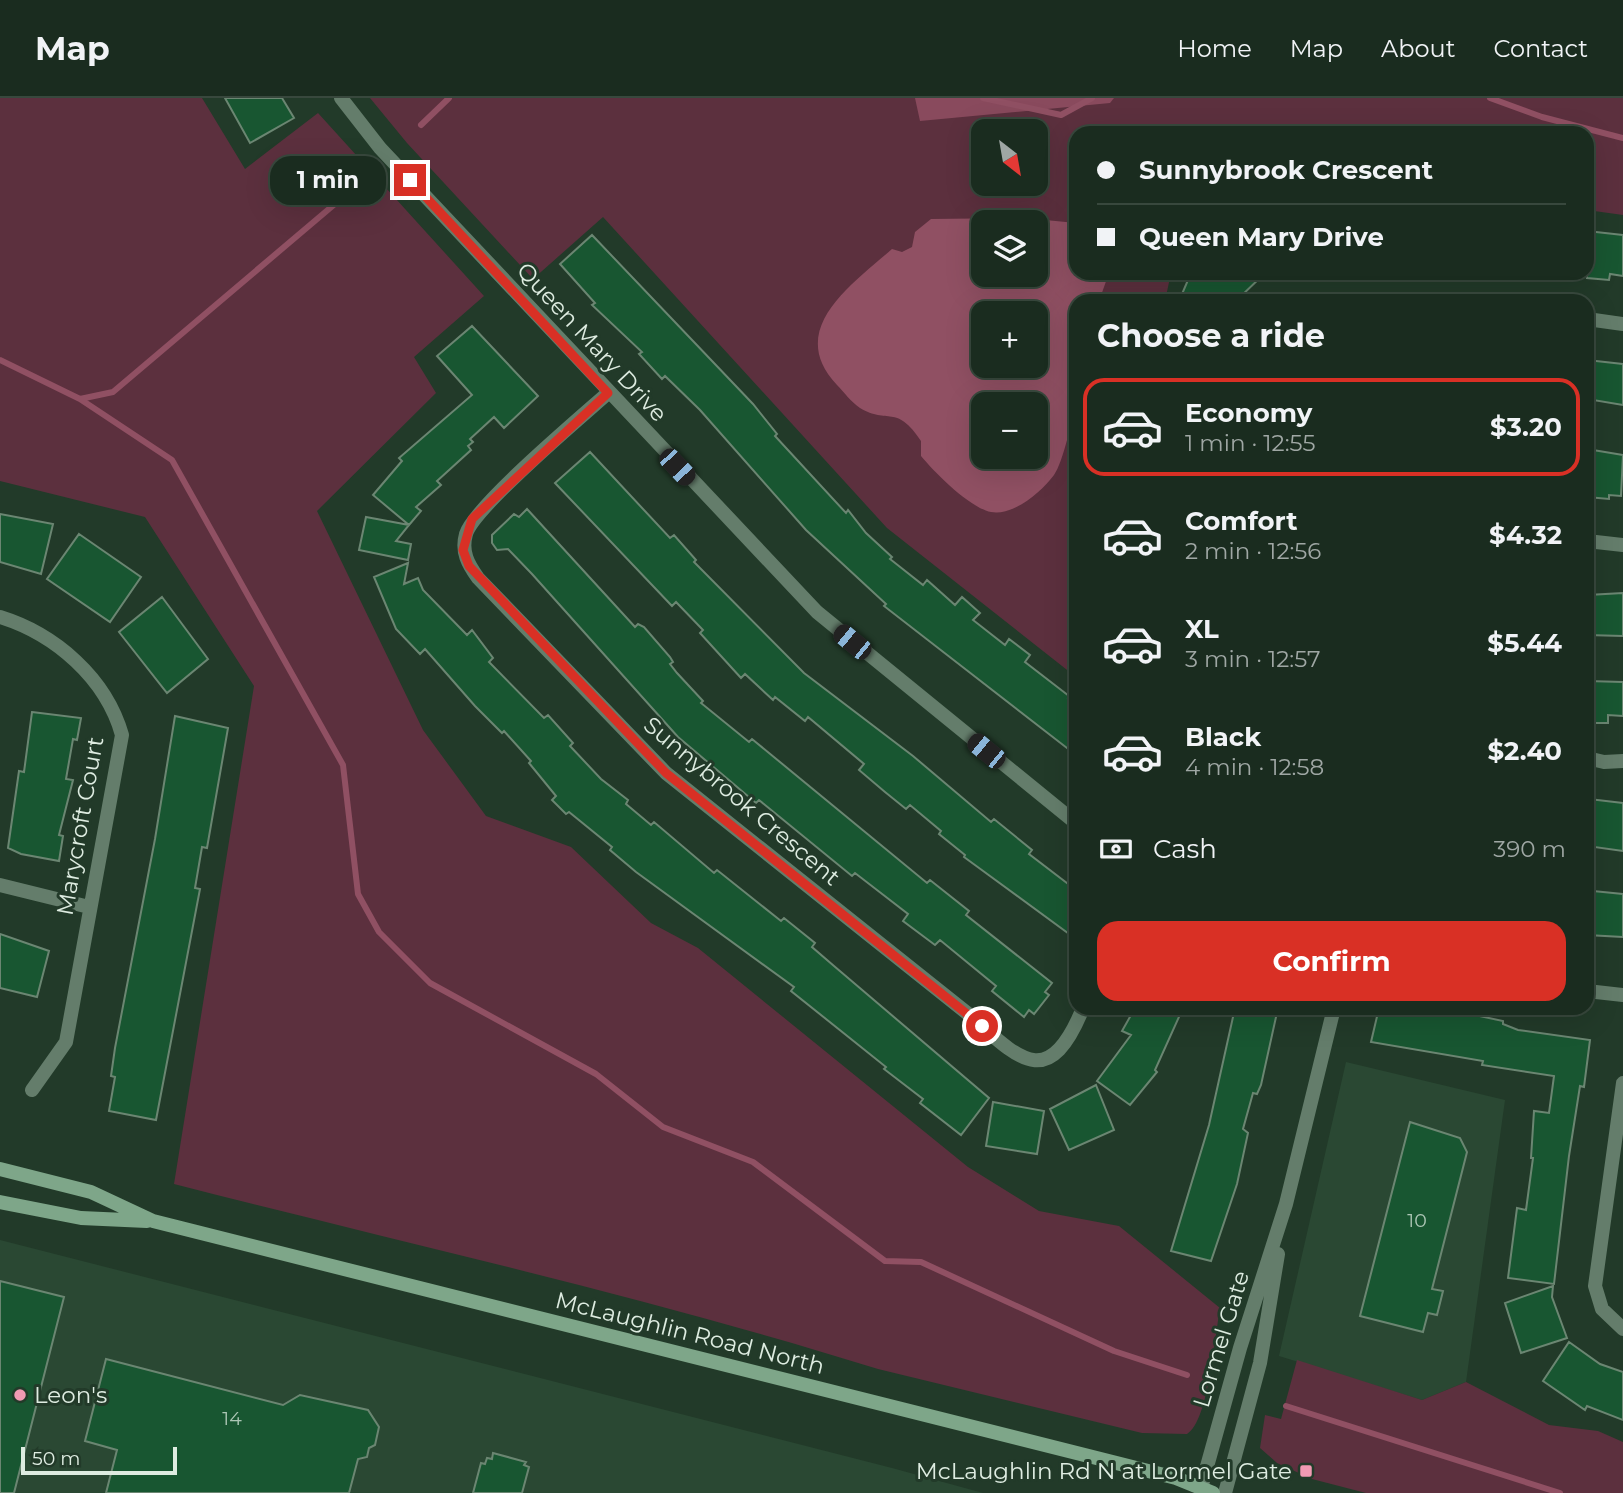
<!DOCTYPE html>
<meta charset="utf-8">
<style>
:root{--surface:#1a2c1f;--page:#27382c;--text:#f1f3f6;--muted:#9fa7a4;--line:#38483d;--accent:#d93025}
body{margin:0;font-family:Montserrat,sans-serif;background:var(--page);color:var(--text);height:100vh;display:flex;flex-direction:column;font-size:26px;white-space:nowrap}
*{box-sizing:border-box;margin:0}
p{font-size:23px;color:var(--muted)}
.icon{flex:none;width:38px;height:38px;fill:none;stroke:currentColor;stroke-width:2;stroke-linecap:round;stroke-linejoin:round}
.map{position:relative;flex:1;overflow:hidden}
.side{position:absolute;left:1069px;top:196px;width:525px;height:721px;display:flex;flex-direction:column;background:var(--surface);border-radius:21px;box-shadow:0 7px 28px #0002,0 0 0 2px var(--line)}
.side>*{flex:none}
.hud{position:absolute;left:1069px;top:28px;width:525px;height:154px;border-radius:21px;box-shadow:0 7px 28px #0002,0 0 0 2px var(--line);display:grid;align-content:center;height:154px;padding:0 28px;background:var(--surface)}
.needle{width:46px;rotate:149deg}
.controls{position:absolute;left:971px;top:21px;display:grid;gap:14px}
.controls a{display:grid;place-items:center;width:77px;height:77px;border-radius:14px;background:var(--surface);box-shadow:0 7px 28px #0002,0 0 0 2px var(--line);font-size:35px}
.scale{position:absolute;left:21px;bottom:18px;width:156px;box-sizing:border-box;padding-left:7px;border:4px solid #deece1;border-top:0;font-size:19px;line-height:24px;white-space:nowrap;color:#deece1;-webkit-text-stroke:5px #223a29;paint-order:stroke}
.end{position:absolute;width:32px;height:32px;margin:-16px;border:9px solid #d93025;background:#fff;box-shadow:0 0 0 4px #fff}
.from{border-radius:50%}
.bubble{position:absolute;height:49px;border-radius:21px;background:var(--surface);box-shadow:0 7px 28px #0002,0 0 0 2px var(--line);font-size:23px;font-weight:700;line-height:49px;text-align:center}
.car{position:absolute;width:21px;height:42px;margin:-21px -10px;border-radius:9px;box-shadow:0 0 5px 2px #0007;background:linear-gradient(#222 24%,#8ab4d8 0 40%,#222 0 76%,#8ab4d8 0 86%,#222 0)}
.hud b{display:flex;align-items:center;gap:24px;height:66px;font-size:26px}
.hud b+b{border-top:2px solid var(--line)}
.hud i{width:18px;height:18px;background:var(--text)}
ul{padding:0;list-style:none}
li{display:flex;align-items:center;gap:21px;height:98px;margin:0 14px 10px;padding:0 14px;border:4px solid transparent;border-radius:21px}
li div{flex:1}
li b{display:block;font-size:26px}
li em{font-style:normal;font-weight:700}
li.on{border-color:var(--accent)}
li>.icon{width:63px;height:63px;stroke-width:1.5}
h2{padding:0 28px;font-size:32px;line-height:84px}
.pay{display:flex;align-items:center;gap:18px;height:77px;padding:0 28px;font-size:26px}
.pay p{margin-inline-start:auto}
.action{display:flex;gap:14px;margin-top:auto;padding:14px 28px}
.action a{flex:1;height:80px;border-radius:21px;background:var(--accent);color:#fff;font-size:28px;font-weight:700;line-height:80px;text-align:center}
header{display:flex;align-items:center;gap:42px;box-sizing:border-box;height:98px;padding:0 35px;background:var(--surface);border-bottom:2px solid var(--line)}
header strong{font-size:33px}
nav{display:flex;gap:38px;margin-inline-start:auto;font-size:24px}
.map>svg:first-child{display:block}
.built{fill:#2a4833}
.green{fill:#5c303e;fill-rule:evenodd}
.forest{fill:#894a5d}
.water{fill:#905063;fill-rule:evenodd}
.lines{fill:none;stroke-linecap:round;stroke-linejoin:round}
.stream{stroke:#905063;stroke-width:6}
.building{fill:#185631;stroke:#6b8672;stroke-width:2}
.minor{stroke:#647d6b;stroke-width:14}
.tertiary{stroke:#647d6b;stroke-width:14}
.secondary{stroke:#7ea689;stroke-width:14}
.route{stroke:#d93025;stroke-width:9}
.poi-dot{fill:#f19ab3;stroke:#223a29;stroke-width:2.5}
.labels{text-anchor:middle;stroke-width:6;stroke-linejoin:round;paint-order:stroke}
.number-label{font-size:19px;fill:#acc6b5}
.street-label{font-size:23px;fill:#deece1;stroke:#223a29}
.poi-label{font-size:23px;fill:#deece1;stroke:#223a29;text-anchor:start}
</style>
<header>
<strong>Map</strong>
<nav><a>Home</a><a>Map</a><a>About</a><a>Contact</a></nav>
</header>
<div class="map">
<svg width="1623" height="1395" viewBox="0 0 1623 1395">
<rect width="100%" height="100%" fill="#223a29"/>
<path class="built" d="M 1346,964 L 1505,1002 L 1466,1284 L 1422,1302 L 1279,1258 Z
M 0,1142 L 892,1370 L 983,1395 L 0,1395 Z"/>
<path class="green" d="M 0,0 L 202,0 L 245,71 L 318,15 L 484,198 L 414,259 L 436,295 L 317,413 L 423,632 L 486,718 L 571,749 L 651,825 L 698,850 L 968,1069 L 1039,1113 L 1119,1128 L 1220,1210 C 1215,1236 1209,1323 1187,1336 L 1142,1335 L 878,1271 C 647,1199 409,1146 174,1086 L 254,588 L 145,419 L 0,383 Z
M 370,0 L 1623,0 L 1623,117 L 1587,112 L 1587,35 L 1076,35 L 1076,175 L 1171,175 L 1165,203 L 1076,203 L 1076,579 L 887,430 L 603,119 L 533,181 L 407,45 ZM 984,33 L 1036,33 L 1036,86 L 984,86 ZM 984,124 L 1036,124 L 1036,177 L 984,177 ZM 984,215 L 1036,215 L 1036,268 L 984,268 ZM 984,306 L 1036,306 L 1036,359 L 984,359 Z
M 1297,1262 L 1422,1302 L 1466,1284 L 1549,1327 L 1598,1333 L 1623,1344 L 1623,1395 L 1366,1395 L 1312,1381 L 1277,1365 L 1260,1350 L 1265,1317 L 1281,1321 Z"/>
<path class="forest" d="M 915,0 L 1114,0 L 1110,5 L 920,23 Z"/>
<path class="water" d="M 1025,120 L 1076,125 L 1076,175 L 1109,175 L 1099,203 L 1076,203 C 1076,235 1080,269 1076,300 C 1074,316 1063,365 1054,377 C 1041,394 1014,418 991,414 C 970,410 935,375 921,358 L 921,343 C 896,305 888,327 860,310 C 851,304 844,294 837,287 C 785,232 851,187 892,151 L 902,154 L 912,149 L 915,134 L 931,121 ZM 984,124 L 1036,124 L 1036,177 L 984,177 ZM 984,215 L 1036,215 L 1036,268 L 984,268 ZM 984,306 L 1036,306 L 1036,359 L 984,359 Z"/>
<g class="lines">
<path class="stream" d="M 983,0 L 1061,17 L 1092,0
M 1490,0 L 1542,19 L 1623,40
M 421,27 L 449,0
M 0,262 L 80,301 L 113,294 L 349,94
M 80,301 L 172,362 L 343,667 L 358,796 L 379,834 L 430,885 L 596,976 L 663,1029 L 753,1064 L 885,1163 L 921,1164 L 1114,1253 L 1187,1277
M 1286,1308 L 1560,1395"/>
</g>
<path class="building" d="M 225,0 L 282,0 L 294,20 L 250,45 Z
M 1587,133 L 1623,137 L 1623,178 L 1610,176 L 1609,182 L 1587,180 Z
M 592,137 L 753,306 L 777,336 L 775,338 L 846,415 L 848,412 L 866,435 L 892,459 L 890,461 L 923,487 L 927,482 L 955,507 L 962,499 L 980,515 L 973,522 L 1005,547 L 1009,541 L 1030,557 L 1025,564 L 1069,598 L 1068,600 L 1076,607 L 1076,657 L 884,508 L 886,506 L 806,432 L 700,312 L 665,278 L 662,281 L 639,256 L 642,254 L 592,207 L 595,205 L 560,166 Z
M 1191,175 L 1265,175 L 1236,203 L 1179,203 Z
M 472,228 L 538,298 L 504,330 L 494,319 L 470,341 L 473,344 L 468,348 L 471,352 L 437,383 L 441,387 L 416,409 L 421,413 L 409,427 L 373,397 L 402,363 L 399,360 L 472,297 L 437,258 Z
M 1587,262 L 1623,266 L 1623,307 L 1587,301 Z
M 1587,351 L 1623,357 L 1621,398 L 1609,397 L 1609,401 L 1587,399 Z
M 590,354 L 670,440 L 674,437 L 696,462 L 694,464 L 804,575 L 913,658 L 991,724 L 994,721 L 1032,752 L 1029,756 L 1076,792 L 1076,841 L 964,759 L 965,757 L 939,736 L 941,733 L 910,707 L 906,711 L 885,694 L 859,672 L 864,666 L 808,619 L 805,623 L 775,599 L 773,602 L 745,576 L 741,580 L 700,535 L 703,532 L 676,504 L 672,508 L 555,385 Z
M 527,411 L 635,529 L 638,526 L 644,529 L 670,559 L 673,564 L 670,566 L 677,575 L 703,603 L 701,605 L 749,644 L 752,641 L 927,785 L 930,782 L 969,813 L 966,817 L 1052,885 L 1045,894 L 1049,897 L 1034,916 L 1029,912 L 1024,919 L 992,893 L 996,888 L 940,842 L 935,847 L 903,823 L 908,816 L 855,775 L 852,778 L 759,702 L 756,705 L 678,639 L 532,476 L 508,451 L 497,452 L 492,445 L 492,437 L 514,416 L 519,419 Z
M 0,416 L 53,426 L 41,476 L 0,464 Z
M 366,419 L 409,427 L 396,443 L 411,446 L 408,462 L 359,452 Z
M 79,436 L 141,479 L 110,524 L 47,481 Z
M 408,465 L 404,486 L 418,480 L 423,492 L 467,537 L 472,532 L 493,560 L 489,564 L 544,620 L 548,617 L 573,645 L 570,648 L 601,681 L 628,702 L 626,706 L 651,727 L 654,724 L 714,775 L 717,772 L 781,823 L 784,820 L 815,845 L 812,849 L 834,868 L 989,1000 L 961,1037 L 920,1005 L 923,1001 L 884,971 L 886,969 L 791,893 L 794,889 L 636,774 L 610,752 L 612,749 L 569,714 L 566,716 L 552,702 L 556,698 L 529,665 L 531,663 L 504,633 L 502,635 L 475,608 L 425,551 L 420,556 L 396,531 L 374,479 Z
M 1623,495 L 1623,538 L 1587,537 L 1588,497 Z
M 162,499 L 208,561 L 167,595 L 119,534 Z
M 1587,583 L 1623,584 L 1623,618 L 1608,617 L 1608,625 L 1587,625 Z
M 32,614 L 81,620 L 77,642 L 73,641 L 66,681 L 73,682 L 59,737 L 63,738 L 59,763 L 21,756 L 8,750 L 19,673 L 24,674 Z
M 175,618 L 228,630 L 207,750 L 202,749 L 195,790 L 200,791 L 156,1022 L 109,1013 L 115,979 L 111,978 L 115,950 L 155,741 Z
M 1589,701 L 1623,705 L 1623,753 L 1587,748 Z
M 1593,793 L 1623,796 L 1623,839 L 1587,837 L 1587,805 L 1592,805 Z
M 0,836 L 49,853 L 37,899 L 0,890 Z
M 1135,910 L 1183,910 L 1155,972 L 1157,974 L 1130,1007 L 1097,983 L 1131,937 L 1122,933 Z
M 1235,910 L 1278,910 L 1261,987 L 1257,996 L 1253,995 L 1243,1031 L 1248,1035 L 1237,1086 L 1211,1163 L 1171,1153 L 1209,1027 Z
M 1379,910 L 1405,910 L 1421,914 L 1423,910 L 1442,910 L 1503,923 L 1503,926 L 1518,932 L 1590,942 L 1584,989 L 1580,988 L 1569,1058 L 1554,1186 L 1508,1180 L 1517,1110 L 1526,1112 L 1533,1060 L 1531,1060 L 1534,1013 L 1549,1015 L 1554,978 L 1482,967 L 1483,963 L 1371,944 Z
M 1096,987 L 1114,1032 L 1069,1052 L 1050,1011 Z
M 993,1004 L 1044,1013 L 1037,1056 L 986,1048 Z
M 1410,1024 L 1460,1040 L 1467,1054 L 1432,1191 L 1443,1193 L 1437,1217 L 1428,1215 L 1423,1234 L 1360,1218 Z
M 0,1183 L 64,1199 L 14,1395 L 0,1395 Z
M 1553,1188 L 1552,1199 L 1567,1240 L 1521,1255 L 1505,1205 Z
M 1569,1244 L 1600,1266 L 1623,1274 L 1623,1322 L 1587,1308 L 1585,1312 L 1543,1283 Z
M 106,1261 L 283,1307 L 300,1297 L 368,1312 L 379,1329 L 375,1347 L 369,1350 L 367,1359 L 358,1361 L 349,1395 L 106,1395 L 117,1352 L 85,1343 Z
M 493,1355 L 526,1364 L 524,1367 L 529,1369 L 522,1395 L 473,1395 L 481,1365 L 485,1366 L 487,1360 L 492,1361 Z"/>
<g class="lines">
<path class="minor" d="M 1587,221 L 1623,226
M 608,295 C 581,319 474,409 466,436 C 461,454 468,466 478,480 L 666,675 L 967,915 C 1018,960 1048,996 1083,910
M 1587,443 L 1623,447
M 0,519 C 55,536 106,580 122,637 L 66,944 L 32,992
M 1587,660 L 1604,664 L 1623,663
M 0,787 L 89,809
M 1623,985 L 1595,1188 L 1602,1211 L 1623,1231"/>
<path class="tertiary" d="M 341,0 L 380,50 L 817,514 L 1076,725
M 1587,893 L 1623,897
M 1201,1390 L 1240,1250 L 1286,1106 L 1334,910
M 1225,1395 L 1260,1265 L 1278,1156"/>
<path class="secondary" d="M 0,1071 L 91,1094 L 153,1123 L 1176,1380 L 1213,1395
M 0,1104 L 81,1120 L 147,1123"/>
</g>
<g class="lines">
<path class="route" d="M 410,82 L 608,295 L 472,421 L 463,452 L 469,468 L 666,675 L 982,928"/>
</g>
<g class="poi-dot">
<circle cx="20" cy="1297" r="7"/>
<rect x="1299" y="1366" width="14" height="14" rx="3.5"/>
</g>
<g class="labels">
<g class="number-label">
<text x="1417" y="1129">10</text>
<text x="232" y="1327">14</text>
</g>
<g class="street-label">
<text transform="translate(592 244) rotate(47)" y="8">Queen Mary Drive</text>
<text transform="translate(742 703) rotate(40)" y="8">Sunnybrook Crescent</text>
<text transform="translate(80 728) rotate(-80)" y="8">Marycroft Court</text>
<text transform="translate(690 1235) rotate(14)" y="8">McLaughlin Road North</text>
<text transform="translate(1221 1241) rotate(-73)" y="8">Lormel Gate</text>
</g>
<g class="poi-label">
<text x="34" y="1305">Leon's</text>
<text x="1292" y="1381" text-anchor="end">McLaughlin Rd N at Lormel Gate</text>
</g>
</g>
</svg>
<div class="controls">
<a><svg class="needle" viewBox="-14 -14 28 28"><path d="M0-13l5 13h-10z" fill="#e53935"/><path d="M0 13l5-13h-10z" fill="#9fa7a4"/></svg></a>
<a><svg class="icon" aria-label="layers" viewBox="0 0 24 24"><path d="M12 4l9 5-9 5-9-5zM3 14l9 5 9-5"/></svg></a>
<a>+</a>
<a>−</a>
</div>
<div class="scale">50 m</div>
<i class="end from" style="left:982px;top:928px"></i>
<i class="end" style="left:410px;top:82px"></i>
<div class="bubble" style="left:270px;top:58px;width:116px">1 min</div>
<i class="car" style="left:677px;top:369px;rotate:137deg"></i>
<i class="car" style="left:852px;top:544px;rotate:309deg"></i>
<i class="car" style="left:986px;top:653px;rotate:309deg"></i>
<div class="hud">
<b><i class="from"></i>Sunnybrook Crescent</b>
<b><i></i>Queen Mary Drive</b>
</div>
<section class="side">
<h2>Choose a ride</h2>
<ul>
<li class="on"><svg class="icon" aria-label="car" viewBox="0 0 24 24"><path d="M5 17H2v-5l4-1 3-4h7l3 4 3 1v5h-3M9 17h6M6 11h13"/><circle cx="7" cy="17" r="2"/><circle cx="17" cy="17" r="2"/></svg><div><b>Economy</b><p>1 min · 12:55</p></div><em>$3.20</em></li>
<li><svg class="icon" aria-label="car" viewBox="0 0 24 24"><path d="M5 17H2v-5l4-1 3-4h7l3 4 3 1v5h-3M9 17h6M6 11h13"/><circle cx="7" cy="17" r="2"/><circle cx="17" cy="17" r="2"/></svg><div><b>Comfort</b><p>2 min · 12:56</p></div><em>$4.32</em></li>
<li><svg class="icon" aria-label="car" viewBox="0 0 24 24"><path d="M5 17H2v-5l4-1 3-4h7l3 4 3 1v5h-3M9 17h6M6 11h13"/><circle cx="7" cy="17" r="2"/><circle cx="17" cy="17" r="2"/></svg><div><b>XL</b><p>3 min · 12:57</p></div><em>$5.44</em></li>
<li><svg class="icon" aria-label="car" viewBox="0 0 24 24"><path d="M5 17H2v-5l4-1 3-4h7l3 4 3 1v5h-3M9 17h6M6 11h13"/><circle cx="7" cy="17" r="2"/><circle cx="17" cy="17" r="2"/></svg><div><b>Black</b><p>4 min · 12:58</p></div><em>$2.40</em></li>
</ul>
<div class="pay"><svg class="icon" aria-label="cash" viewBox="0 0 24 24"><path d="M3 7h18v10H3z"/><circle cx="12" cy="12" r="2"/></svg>Cash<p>390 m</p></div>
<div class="action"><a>Confirm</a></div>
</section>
</div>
